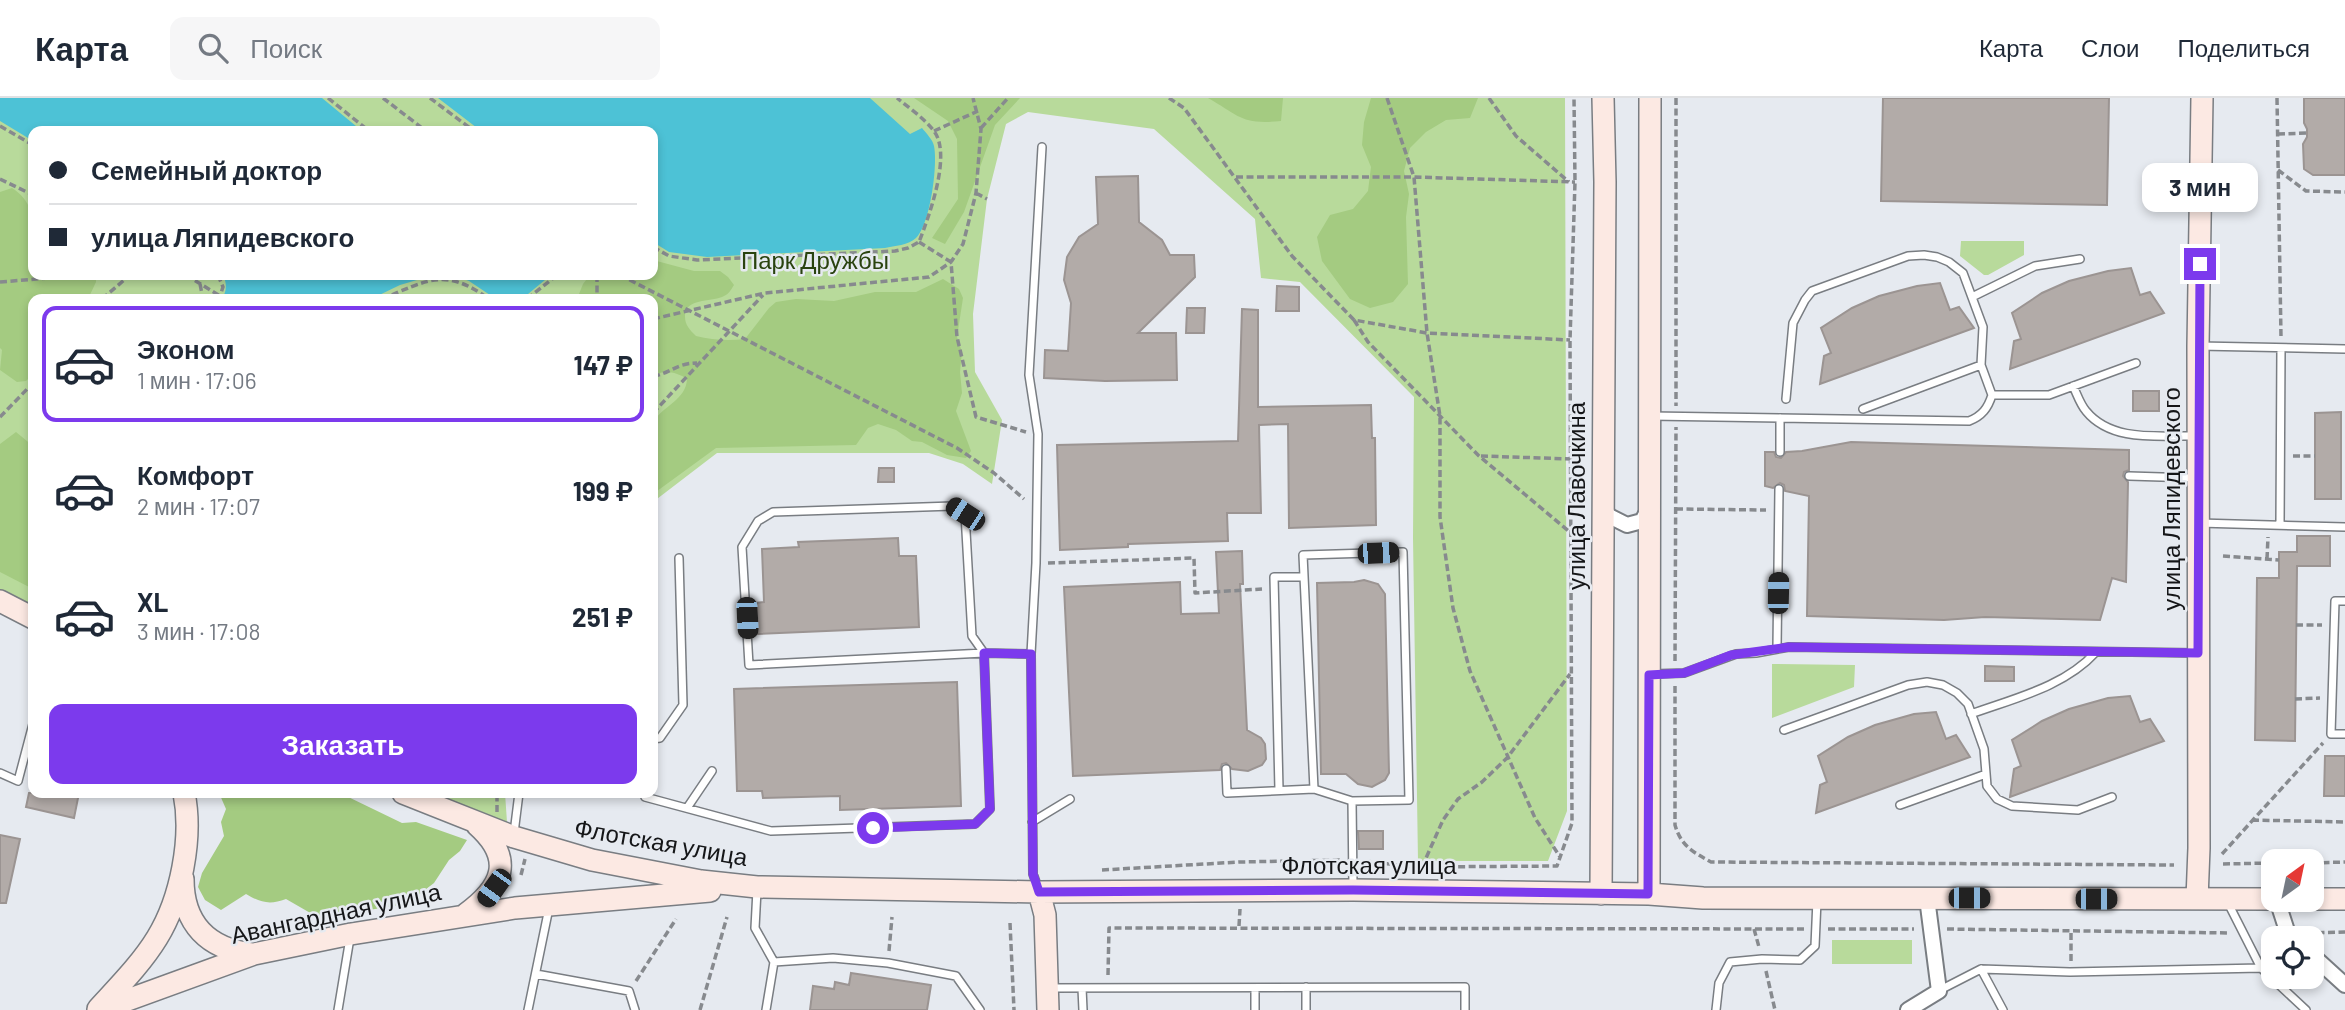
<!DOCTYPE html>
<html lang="ru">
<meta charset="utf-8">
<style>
:root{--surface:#fff;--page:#f6f6f7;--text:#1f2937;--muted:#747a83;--line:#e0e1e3;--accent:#7c3aed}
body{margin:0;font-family:Barlow,sans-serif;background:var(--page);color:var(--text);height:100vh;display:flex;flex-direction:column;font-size:26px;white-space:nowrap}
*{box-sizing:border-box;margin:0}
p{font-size:23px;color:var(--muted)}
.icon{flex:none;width:38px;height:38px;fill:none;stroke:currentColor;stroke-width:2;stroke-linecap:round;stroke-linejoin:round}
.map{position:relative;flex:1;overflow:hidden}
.side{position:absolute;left:28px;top:196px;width:630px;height:504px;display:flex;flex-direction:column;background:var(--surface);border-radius:14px;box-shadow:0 4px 10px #0003}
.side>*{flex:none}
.top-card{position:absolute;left:28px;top:28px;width:630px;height:154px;border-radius:14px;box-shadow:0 4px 10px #0003;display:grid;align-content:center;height:154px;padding:0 21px;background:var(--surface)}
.needle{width:46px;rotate:33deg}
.tools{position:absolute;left:2261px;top:751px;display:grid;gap:14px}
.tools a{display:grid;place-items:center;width:63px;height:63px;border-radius:14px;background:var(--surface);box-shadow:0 4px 10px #0003;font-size:35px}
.end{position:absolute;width:32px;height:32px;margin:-16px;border:9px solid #7c3aed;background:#fff;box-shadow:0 0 0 4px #fff}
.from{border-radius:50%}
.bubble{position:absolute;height:49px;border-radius:14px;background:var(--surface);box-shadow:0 4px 10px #0003;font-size:23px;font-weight:700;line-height:49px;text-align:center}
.car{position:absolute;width:21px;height:42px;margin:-21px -10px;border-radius:9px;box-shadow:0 0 5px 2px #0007;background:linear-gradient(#222 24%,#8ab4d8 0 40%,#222 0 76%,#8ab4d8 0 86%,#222 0)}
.top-card b{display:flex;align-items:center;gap:24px;height:66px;font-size:26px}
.top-card b+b{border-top:2px solid var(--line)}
.top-card i{width:18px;height:18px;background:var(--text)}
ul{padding:12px 0 0;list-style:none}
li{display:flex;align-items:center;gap:21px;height:116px;margin:0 14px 10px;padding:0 7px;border:4px solid transparent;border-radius:14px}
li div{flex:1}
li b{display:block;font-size:26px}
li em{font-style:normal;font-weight:700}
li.on{border-color:var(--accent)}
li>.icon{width:63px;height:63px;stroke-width:1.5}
.action{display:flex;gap:14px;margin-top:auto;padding:14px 21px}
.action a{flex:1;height:80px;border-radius:14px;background:var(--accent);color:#fff;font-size:28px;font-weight:700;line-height:80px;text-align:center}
header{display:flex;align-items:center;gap:42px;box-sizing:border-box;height:98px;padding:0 35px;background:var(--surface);border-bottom:2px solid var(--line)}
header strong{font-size:33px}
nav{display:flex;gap:38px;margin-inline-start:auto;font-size:24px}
.search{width:490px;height:63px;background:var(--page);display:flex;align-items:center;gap:18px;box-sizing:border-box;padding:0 24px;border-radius:14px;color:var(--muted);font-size:26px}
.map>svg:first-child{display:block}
.green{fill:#b8da9b;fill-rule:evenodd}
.forest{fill:#a4cb81}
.water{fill:#4dc2d6}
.building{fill:#b2aba8;stroke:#9b9492;stroke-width:2}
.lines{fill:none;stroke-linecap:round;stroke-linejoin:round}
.lane-casing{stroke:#797d82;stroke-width:10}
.street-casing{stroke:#797d82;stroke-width:18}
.secondary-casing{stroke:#797d82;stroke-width:24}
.path{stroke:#878a8e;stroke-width:3.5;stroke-dasharray:7 3.5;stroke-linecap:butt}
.lane{stroke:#fff;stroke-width:7}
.street{stroke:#fff;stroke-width:14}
.secondary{stroke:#fce9e3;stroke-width:21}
.route{stroke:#7c3aed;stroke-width:9}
.labels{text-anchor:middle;stroke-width:5;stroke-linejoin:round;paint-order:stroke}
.park-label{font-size:24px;fill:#2a430f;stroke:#e6eaf0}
.street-label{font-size:24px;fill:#151618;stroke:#e6eaf0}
</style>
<header>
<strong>Карта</strong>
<div class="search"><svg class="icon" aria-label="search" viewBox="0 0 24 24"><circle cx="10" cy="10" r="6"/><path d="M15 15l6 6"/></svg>Поиск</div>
<nav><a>Карта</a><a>Слои</a><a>Поделиться</a></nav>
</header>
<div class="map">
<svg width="2345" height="912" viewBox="0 0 2345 912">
<rect width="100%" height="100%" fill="#e6eaf0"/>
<path class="green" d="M 0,0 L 1565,0 L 1567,713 L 1548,763 L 1418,763 L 1413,440 L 1414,299 L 1300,184 L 1261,180 L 1255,121 L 1154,31 L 1028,14 L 1006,26 L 987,101 L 973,216 L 975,274 L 1002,322 L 992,386 L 963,366 L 929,355 L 717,355 L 653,404 L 653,201 L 33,201 L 33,509 L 0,493 ZM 33,33 L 653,33 L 653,177 L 33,177 Z
M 1961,143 L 2024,143 L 2024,157 L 1988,177 L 1984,177 L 1960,158 Z
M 1772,566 L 1855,567 L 1854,589 L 1772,620 Z
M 429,695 L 505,695 L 507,724 Z
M 1832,842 L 1912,842 L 1912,866 L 1832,866 Z"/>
<path class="forest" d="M 914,0 L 1020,0 L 995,27 L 964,114 L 945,146 L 932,140 L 958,101 L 957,41 L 948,23 Z
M 1208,0 L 1283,0 L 1281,23 C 1241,27 1240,18 1208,0 Z
M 1371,0 L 1478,0 L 1470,20 L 1446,22 L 1426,34 L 1410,50 L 1404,73 L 1409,96 L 1406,119 L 1408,186 L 1393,204 L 1370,210 L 1350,201 L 1322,163 L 1317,139 L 1330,117 L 1353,111 L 1368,93 L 1371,69 L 1362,47 L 1364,24 Z
M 12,90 C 43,110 33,144 33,177 L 96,177 L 96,184 L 88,201 L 33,201 L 33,276 L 26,283 L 17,284 L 0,272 L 2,252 L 0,250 L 0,94 Z
M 653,162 L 694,173 L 720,173 L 728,179 L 734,187 C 731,192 728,197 722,199 C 710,204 684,200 685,219 C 685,227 690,232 696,238 C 712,242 728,243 745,241 L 769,210 L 776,204 L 796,201 L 834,203 L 875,194 L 916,194 L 943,181 L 959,191 L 963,200 L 957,239 L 962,254 L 960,274 L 962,295 L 956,313 L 971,353 L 966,360 L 947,357 L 922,344 L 912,343 L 896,332 L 878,326 L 868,330 L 856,347 L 716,350 L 653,396 L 653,324 C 664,307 686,302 687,281 C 677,274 663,271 653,278 L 653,201 L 577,201 L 583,186 L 590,177 L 653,177 Z
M 16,334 L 33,348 L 33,491 L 0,474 L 0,346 Z
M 219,695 L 340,695 L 402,725 L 416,724 L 467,742 L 460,753 L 449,762 L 434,785 L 412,802 L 400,807 L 319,820 L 286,801 C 270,807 261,805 246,796 L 221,812 L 205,802 L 198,789 L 202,775 L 224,738 L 221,724 L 226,711 Z"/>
<path class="water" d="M 0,0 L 322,0 L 362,33 L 33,33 L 33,43 L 0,23 Z
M 438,0 L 870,0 L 910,36 L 922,30 C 926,35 933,42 934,48 C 938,67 930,127 916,140 C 909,147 894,148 885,150 L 707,159 L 669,154 L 653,144 L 653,33 L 481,33 Z
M 223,177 L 551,177 L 522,201 L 496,201 L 469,183 L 455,178 L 434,177 L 400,187 L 371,201 L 269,201 L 257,197 L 240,201 L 222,201 C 227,193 227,185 223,177 Z"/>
<path class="building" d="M 1883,0 L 2109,0 L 2107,107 L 1881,103 Z
M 2304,0 L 2345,0 L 2345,77 L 2313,77 L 2304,71 L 2303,46 L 2307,39 L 2307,31 L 2304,25 Z
M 1138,78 L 1139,124 L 1162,142 L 1170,157 L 1194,157 L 1195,179 L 1138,235 L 1176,235 L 1177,282 L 1105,283 L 1044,280 L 1045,252 L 1068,253 L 1071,205 L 1064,182 L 1067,159 L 1079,139 L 1098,126 L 1096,79 Z
M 2131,170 L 2140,197 L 2150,194 L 2164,215 L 2010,271 L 2014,243 L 2021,241 L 2012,215 L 2042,195 L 2069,183 L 2108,173 Z
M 1940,185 L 1950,212 L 1959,209 L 1974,230 L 1820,286 L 1824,258 L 1831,255 L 1821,230 L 1852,210 L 1879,198 L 1917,188 Z
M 1277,188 L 1299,189 L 1299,213 L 1276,213 Z
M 1187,210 L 1205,210 L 1204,235 L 1186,235 Z
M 1242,211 L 1258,212 L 1258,309 L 1371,307 L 1372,340 L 1375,340 L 1376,427 L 1289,430 L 1288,326 L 1259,327 L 1261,415 L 1227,415 L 1228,443 L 1128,446 L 1128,449 L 1060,452 L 1057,347 L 1238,343 Z
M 2133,293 L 2159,293 L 2159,313 L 2133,313 Z
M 2341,314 L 2341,401 L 2315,401 L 2315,315 Z
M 1851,344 L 2129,352 L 2129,372 L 2124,374 L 2123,378 L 2128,384 L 2126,484 L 2112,480 L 2100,522 L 1985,519 L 1944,522 L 1807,518 L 1809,398 L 1785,393 L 1784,387 L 1780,385 L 1773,390 L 1765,388 L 1765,354 L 1774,354 L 1776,359 L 1781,360 L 1786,354 L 1802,353 Z
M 879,370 L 894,370 L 894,384 L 878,384 Z
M 2297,438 L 2330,438 L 2330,468 L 2297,468 L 2295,643 L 2255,642 L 2257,480 L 2279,480 L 2279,454 L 2297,454 Z
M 898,440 L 899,458 L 916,458 L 919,529 L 757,536 L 756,505 L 764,504 L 762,451 L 799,449 L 798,444 Z
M 1242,453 L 1243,486 L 1240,486 L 1247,632 L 1261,640 L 1265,646 L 1266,661 L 1262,667 L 1248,673 L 1232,671 L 1226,665 L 1222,666 L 1220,672 L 1073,678 L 1064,489 L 1180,484 L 1181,516 L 1219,515 L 1216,454 Z
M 1364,482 L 1378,486 L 1385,496 L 1389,675 L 1385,682 L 1372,689 L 1358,686 L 1346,676 L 1321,676 L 1317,485 L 1354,484 Z
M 1985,568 L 2014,569 L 2014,583 L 1985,583 Z
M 957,584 L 961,708 L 840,712 L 840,698 L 763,700 L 762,693 L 737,693 L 734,591 Z
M 2130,598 L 2140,624 L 2150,621 L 2164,643 L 2010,699 L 2014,671 L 2021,668 L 2012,642 L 2042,623 L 2069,611 L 2108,600 Z
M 1936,614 L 1946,641 L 1956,637 L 1970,659 L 1816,715 L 1820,687 L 1827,684 L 1818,658 L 1848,639 L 1875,627 L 1914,616 Z
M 2325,658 L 2345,658 L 2345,698 L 2324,698 Z
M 29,695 L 79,695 L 74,720 L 26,709 Z
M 1358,733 L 1383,733 L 1383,751 L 1359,751 Z
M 0,737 L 20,741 L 6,805 L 0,805 Z
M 851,875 L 931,887 L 927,912 L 810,912 L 813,888 L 834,891 L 835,884 L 849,887 Z"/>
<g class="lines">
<defs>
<path id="lane" d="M 1972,199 L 2035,168 L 2080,161
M 2199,248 L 2345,251
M 2073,288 C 2077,296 2080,306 2086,313 C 2112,345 2160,337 2197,338
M 1992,297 L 2049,297 L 2136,265
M 1863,311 L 1981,267
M 1651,318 L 1969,323 C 1982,318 1988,310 1992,297 L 1981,267 L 1983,229 L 1963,175 L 1949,164 L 1937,159 L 1924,157 L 1908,158 L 1812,193 L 1805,202 L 1793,225 L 1786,301
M 1780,354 L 1780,320
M 2129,378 L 2194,380
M 2199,425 L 2345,429
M 2280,426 L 2281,250
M 2345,503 L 2335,503 L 2331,636 L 2345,636
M 1777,550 L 1779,391
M 1653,576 L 1684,575 L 1736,556 L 1756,555 L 1789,549 L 2197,555
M 1971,616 C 2015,600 2064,589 2096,554
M 1784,632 L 1908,587 L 1927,584 L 1943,587 L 1957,595 L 1968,606 L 1984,651 L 1987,688 L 1997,701 L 2012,708 L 2078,712 L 2112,699
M 653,641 L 660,640 L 683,607 L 679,460
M 1226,671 L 1227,695 L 1314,691
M 0,675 L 18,683 L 33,626
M 1279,692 L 1274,479 L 1304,479
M 645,699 L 771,733 L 975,726 L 990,711 L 984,555 L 972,538 L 965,416 L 953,408 L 773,414 L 758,423 L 742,449 L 749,567 L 984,555 L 1031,556
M 1352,703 L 1314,691 L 1303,457 L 1403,454 L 1409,702 L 1352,703 L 1353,788
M 1900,707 L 1986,676
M 687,710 L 712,673
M 1032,724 L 1070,701
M 514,735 L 519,695
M 1038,790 L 1033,776 L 1031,556 L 1036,465 L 1038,336 L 1029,277 L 1042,49
M 757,792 L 755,830 L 774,864 L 766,912
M 2228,805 L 2261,870
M 774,864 L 833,860 L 888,865 L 956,878 L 980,912
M 1981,871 L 2003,912
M 536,876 L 629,893 L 635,912
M 1306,889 L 1306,912
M 1048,890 L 1465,889 L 1465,912
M 1082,890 L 1083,912
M 1255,890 L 1255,912
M 1940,892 L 1981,871 L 2070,874 L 2261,870 L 2306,912
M 338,912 L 350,840
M 528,912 L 549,810
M 1716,912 L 1719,885 L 1730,864 L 1762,861 L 1800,862 L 1815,848 L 1817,802"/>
<path id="street" d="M 1603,408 L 1609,418 L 1627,427 L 1642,423 L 1648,412
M 2277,802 L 2288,836 L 2293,840
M 2312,857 L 2345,887
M 1908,912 L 1939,893 L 1927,800"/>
<path id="secondary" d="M 0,503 L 33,520
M 403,695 L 514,739 L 592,762 L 701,783 L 757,789 L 1039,794 L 1353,792 L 1649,796 L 1703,800 L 2273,801
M 183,781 C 183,826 208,851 252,856
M 1039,794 L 1045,817 L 1048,912
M 1601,796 L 1605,84 L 1603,0
M 1649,796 L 1650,0
M 2197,801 L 2199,750 L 2198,248 L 2202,0
M 2312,801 L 2345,801
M 466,816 C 503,789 515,761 477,727
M 98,911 C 119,888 141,866 157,840 C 181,801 193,740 184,695
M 100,912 L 254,856 L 351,836 L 515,810 L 710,793"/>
</defs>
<use href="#lane" class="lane-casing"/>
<use href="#street" class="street-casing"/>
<use href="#secondary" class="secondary-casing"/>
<path class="path" d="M 328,0 L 369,33
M 383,0 L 426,33
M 430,0 L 474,33
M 1169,0 L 1184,10 L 1292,158 L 1354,222 L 1427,235 L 1570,242
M 1387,0 L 1414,79 L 1427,235 L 1440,318 L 1440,419 L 1453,510 L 1470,573 L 1535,720 L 1560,759
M 1489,0 L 1516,38 L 1569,84
M 1676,0 L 1676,308
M 2277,0 L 2281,239
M 0,28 L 33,47
M 981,30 L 1008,0
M 934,33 L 978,13
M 2278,36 L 2307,35
M 2278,72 L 2306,93 L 2345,94
M 1236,79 L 1414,79 L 1575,84
M 0,81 L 33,97
M 976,95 L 987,101
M 919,144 L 951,164 L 957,239 L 976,319 L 1026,334
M 653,149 L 669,158 L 697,162 L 895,153 L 908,150 L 919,144 C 929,118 952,57 934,33 C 924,20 909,10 897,0
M 186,177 L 225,201
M 218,177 L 223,189 L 219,201
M 597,177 L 597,201
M 620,177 L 957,350 L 994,375 L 1024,401
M 0,184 L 86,177
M 200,186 L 203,201
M 102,201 L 130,177
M 251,201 L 259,201
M 382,201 C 428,182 445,169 489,201
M 527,201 L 557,177
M 653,221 L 765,195 L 929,179 L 951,164 L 963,146 L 976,95 L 981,31 L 973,0
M 1354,222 L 1368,244 L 1479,358 L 1571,435
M 653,278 C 670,276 676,265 697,265
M 653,315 L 763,197
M 0,319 L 33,285
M 1481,358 L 1572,361
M 2293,358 L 2315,358
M 1676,411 L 1766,412
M 2223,458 L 2279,462
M 2267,461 L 2268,439
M 1048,465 L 1194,460 L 1195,495 L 1262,491
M 2296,527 L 2322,527
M 1675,563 L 1676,329
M 1675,588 L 1675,727 C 1681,748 1693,754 1711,764 L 2174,767
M 2295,601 L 2320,600
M 497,714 L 497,695
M 2252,722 L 2345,724
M 2222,756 L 2323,645
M 1364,763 L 1415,769 L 1557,768 L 1572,725 L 1570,242 L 1575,84 L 1574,0
M 2312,765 L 2345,764
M 2223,766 L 2273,765
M 1422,769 L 1443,722 L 1458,701 L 1482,684 L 1507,660 L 1570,576
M 1102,772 L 1239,764 L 1342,762
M 521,777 L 525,761
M 1010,825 L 1014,912
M 1239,828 L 1240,811
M 1754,831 L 1759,849
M 1828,831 L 1914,831
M 1947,831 L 2229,835
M 2307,835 L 2345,834
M 889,853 L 892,819
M 2071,863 L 2071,833
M 1766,873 L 1775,912
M 1108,877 L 1109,830 L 1806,831
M 636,883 L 676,821
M 700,912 L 727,819"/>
<use href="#lane" class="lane"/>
<use href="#street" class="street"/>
<use href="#secondary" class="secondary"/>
</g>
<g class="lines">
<path class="route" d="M 873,730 L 975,726 L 990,711 L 984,555 L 1031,556 L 1033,776 L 1039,794 L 1353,792 L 1648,796 L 1649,577 L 1684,575 L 1731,557 L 1789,549 L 2198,555 L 2200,166"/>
</g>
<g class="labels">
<g class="park-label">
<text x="815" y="171">Парк Дружбы</text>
</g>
<g class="street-label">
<text transform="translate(1577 398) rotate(-90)" y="8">улица Лавочкина</text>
<text transform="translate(2172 401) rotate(-90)" y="8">улица Ляпидевского</text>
<text transform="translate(661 745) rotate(10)" y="8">Флотская улица</text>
<text x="1369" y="776">Флотская улица</text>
<text transform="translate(336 816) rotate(-12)" y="8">Авангардная улица</text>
</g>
</g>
</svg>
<div class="tools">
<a><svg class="needle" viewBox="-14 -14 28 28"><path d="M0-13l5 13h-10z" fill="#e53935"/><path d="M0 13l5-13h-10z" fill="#747a83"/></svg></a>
<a><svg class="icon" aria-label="locate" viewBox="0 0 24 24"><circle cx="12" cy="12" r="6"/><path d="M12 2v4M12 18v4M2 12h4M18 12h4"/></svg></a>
</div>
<i class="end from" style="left:873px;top:730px"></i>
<i class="end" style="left:2200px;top:166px"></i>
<div class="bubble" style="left:2142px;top:65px;width:116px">3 мин</div>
<i class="car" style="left:965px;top:416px;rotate:303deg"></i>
<i class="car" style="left:1378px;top:455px;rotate:88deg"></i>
<i class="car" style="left:1778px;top:495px;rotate:1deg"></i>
<i class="car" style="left:747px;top:520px;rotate:177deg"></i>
<i class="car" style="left:494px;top:790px;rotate:216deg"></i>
<i class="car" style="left:1969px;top:800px;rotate:90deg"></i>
<i class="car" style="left:2096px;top:801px;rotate:90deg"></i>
<div class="top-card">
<b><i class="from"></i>Семейный доктор</b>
<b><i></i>улица Ляпидевского</b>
</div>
<section class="side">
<ul>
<li class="on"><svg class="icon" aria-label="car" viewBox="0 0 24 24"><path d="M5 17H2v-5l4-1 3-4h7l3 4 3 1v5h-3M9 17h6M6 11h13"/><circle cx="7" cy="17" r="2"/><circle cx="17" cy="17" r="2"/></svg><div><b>Эконом</b><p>1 мин · 17:06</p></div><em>147 ₽</em></li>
<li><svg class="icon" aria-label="car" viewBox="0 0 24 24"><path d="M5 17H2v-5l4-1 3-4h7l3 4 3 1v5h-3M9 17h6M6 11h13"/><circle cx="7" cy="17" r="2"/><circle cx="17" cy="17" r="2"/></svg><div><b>Комфорт</b><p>2 мин · 17:07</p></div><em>199 ₽</em></li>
<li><svg class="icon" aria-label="car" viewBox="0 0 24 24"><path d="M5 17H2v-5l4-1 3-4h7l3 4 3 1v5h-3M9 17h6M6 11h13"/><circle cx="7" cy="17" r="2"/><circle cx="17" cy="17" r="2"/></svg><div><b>XL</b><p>3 мин · 17:08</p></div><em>251 ₽</em></li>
</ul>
<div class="action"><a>Заказать</a></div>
</section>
</div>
